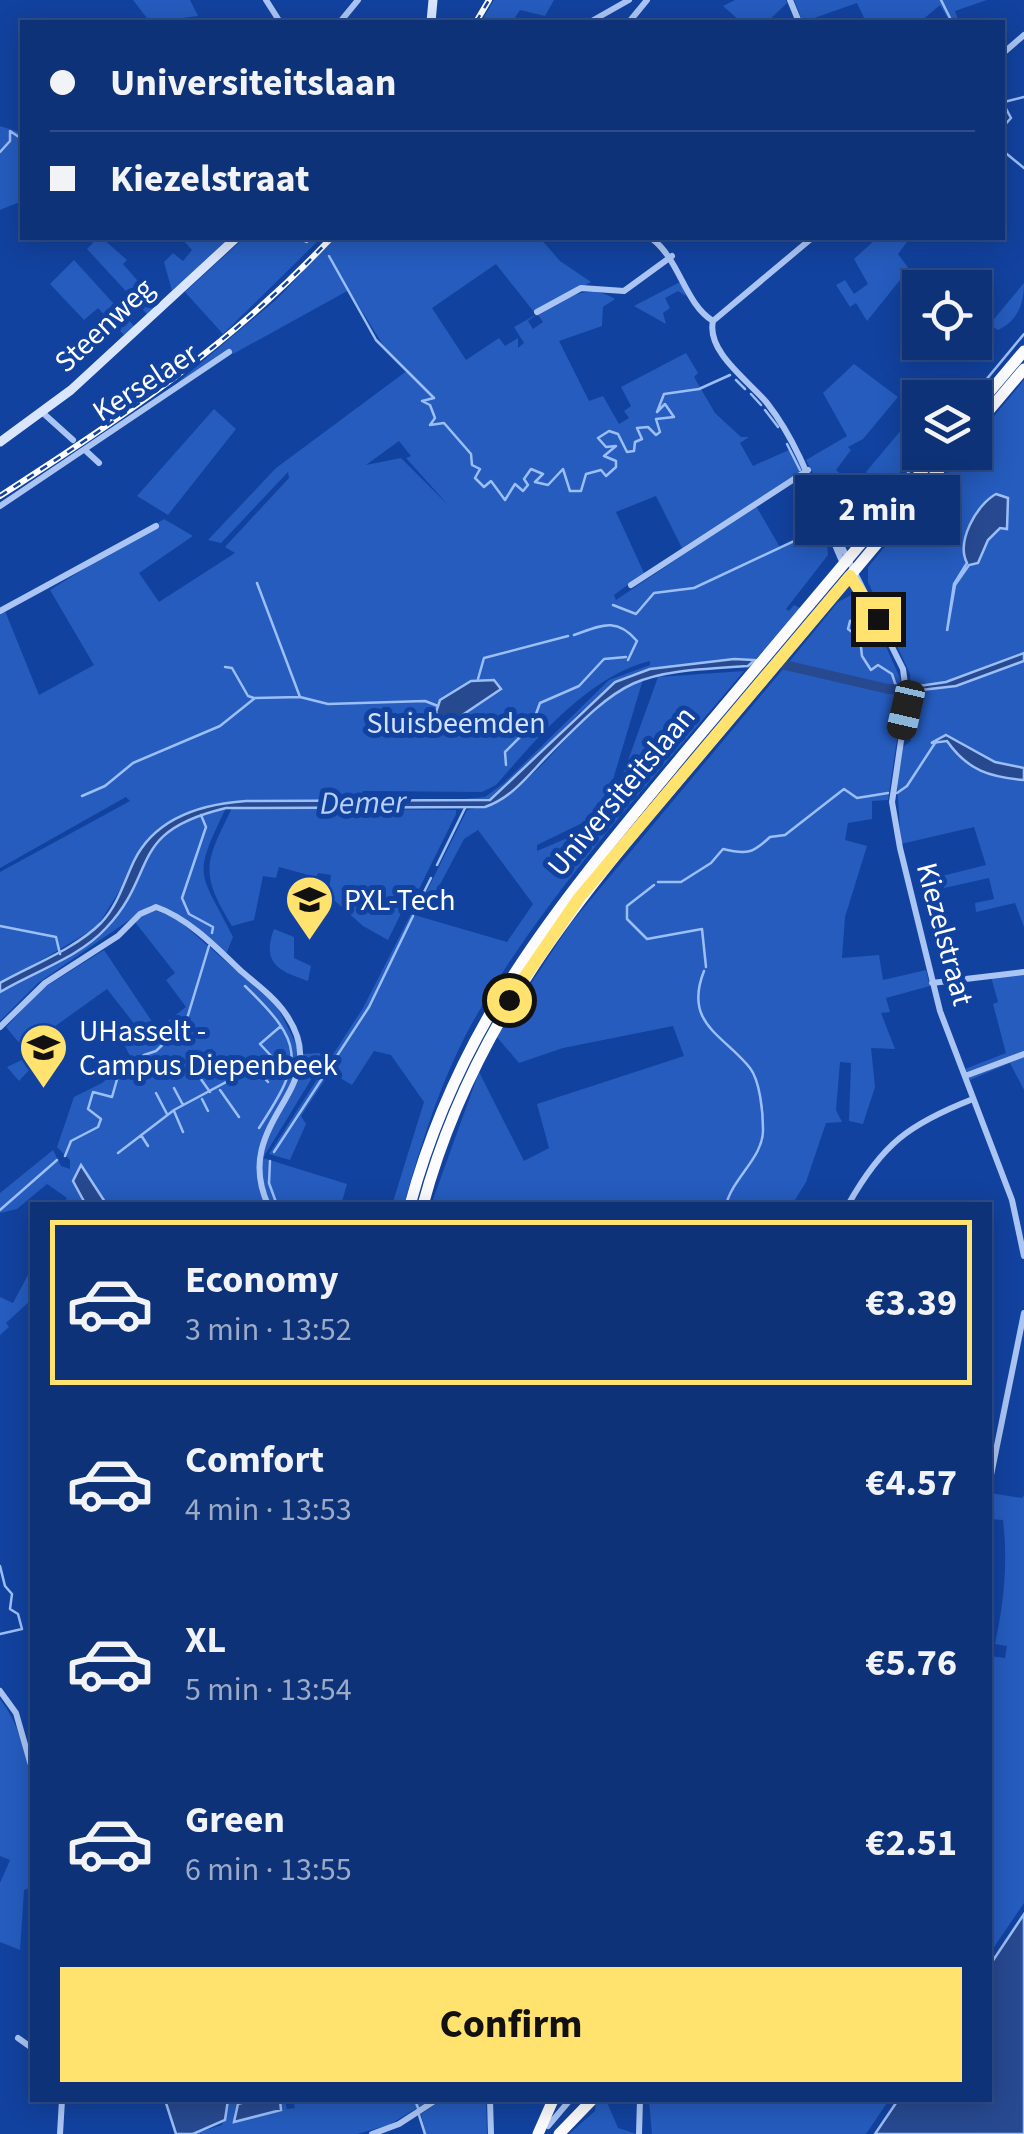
<!DOCTYPE html>
<meta charset="utf-8">
<style>
:root{--surface:#0e3277;--page:#1c3e7f;--text:#f1f3f6;--muted:#9baac6;--line:#2e4d89;--accent:#ffe36e}
body{margin:0;font-family:"Source Sans 3",sans-serif;background:var(--page);color:var(--text);height:100vh;display:flex;flex-direction:column;font-size:38px;white-space:nowrap}
*{box-sizing:border-box;margin:0}
p{font-size:32px;color:var(--muted)}
.icon{flex:none;width:55px;height:55px;fill:none;stroke:currentColor;stroke-width:2;stroke-linecap:round;stroke-linejoin:round}
.map{position:relative;flex:1;overflow:hidden}
.panel{position:absolute;left:30px;top:1202px;width:962px;height:900px;display:flex;flex-direction:column;background:var(--surface);border-radius:0px;box-shadow:0 5px 25px #0003,0 0 0 2px var(--line)}
.panel>*{flex:none}
.top-card{position:absolute;left:20px;top:20px;width:985px;height:220px;border-radius:0px;box-shadow:0 5px 25px #0003,0 0 0 2px var(--line);display:grid;align-content:center;height:220px;padding:0 30px;background:var(--surface)}
.fabs{position:absolute;left:902px;top:270px;display:grid;gap:20px}
.fabs a{display:grid;place-items:center;width:90px;height:90px;border-radius:0px;background:var(--surface);box-shadow:0 5px 25px #0003,0 0 0 2px var(--line);font-size:50px}
.end{position:absolute;width:45px;height:45px;margin:-22px;border:12px solid #ffe36e;background:#111;box-shadow:0 0 0 5px #111}
.from{border-radius:50%}
.bubble{position:absolute;height:70px;border-radius:0px;background:var(--surface);box-shadow:0 5px 25px #0003,0 0 0 2px var(--line);font-size:32px;font-weight:700;line-height:70px;text-align:center}
.car{position:absolute;width:30px;height:60px;margin:-30px -15px;border-radius:12px;box-shadow:0 0 8px 2px #0007;background:linear-gradient(#222 24%,#8ab4d8 0 40%,#222 0 76%,#8ab4d8 0 86%,#222 0)}
.top-card b{display:flex;align-items:center;gap:35px;height:95px;font-size:38px}
.top-card b+b{border-top:2px solid var(--line)}
.top-card i{width:25px;height:25px;background:var(--text)}
ul{padding:18px 0 0;list-style:none}
li{display:flex;align-items:center;gap:30px;height:165px;margin:0 20px 15px;padding:0 10px;border:5px solid transparent;border-radius:0px}
li div{flex:1}
li b{display:block;font-size:38px}
li em{font-style:normal;font-weight:700}
li.active{border-color:var(--accent)}
li>.icon{width:90px;height:90px;stroke-width:1.5}
.cta{display:flex;gap:20px;margin-top:auto;padding:20px 30px}
.cta a{flex:1;height:115px;border-radius:0px;background:var(--accent);color:#111;font-size:40px;font-weight:700;line-height:115px;text-align:center}
.map>svg:first-child{display:block}
.green{fill:#255cbe;fill-rule:evenodd}
.water{fill:#274990;stroke:#9cbef7;stroke-width:2.5}
.lines{fill:none;stroke-linecap:round;stroke-linejoin:round}
.stream{stroke:#9cbef7;stroke-width:2.5}
.river{stroke:#274990;stroke-width:10}
.minor{stroke:#aac5f4;stroke-width:6}
.secondary{stroke:#dae6fd;stroke-width:9}
.trunk{stroke:#fcfcff;stroke-width:11}
.rail-casing{stroke:#fff;stroke-width:6}
.rail{stroke:#12429f;stroke-width:2.5;stroke-dasharray:8;stroke-linecap:butt}
.route{stroke:#ffe36e;stroke-width:12}
.labels{text-anchor:middle;stroke-width:10;stroke-linejoin:round;paint-order:stroke}
.street-label{font-size:30px;fill:#fff;stroke:#12429f}
.park-label{font-size:30px;fill:#d3e2fe;stroke:#12429f}
.poi-label{font-size:30px;fill:#fff;stroke:#12429f;text-anchor:start}
.water-label{font-size:32px;font-style:italic;fill:#b7cffb;stroke:#12429f}
</style>
<div class="map">
<svg width="1024" height="2134" viewBox="0 0 1024 2134">
<rect width="100%" height="100%" fill="#12429f"/>
<path class="green" d="M 133,0 L 190,0 L 198,16 L 150,22 Z
M 494,0 L 554,0 L 545,16 L 520,10 L 512,22 L 481,22 Z
M 735,0 L 786,0 L 787,3 L 767,22 L 741,22 L 723,6 Z
M 794,0 L 987,0 L 955,11 L 959,22 L 950,22 L 940,5 L 920,22 L 866,22 L 857,3 L 803,22 Z
M 0,126 L 22,133 L 22,201 L 0,210 Z
M 90,238 L 102,238 L 127,260 L 123,264 L 158,304 L 147,314 L 87,249 L 93,243 Z
M 181,238 L 231,238 L 172,291 L 164,262 L 173,253 L 183,261 L 192,250 Z
M 244,238 L 321,238 L 223,334 L 185,292 Z
M 335,238 L 540,238 L 560,261 L 591,282 L 534,312 L 496,264 L 432,308 L 466,360 L 499,338 L 505,346 L 518,338 L 518,348 L 524,343 L 514,327 L 537,314 L 528,321 L 533,329 L 543,322 L 538,315 C 565,300 586,281 615,299 L 603,307 L 602,326 L 559,341 L 589,401 L 603,396 L 619,424 L 629,418 L 624,411 L 631,406 L 621,387 L 686,353 L 698,373 L 694,377 L 715,413 L 741,437 L 749,437 L 740,443 L 753,466 L 791,449 L 803,470 L 682,548 L 656,496 L 616,512 L 644,573 L 614,595 L 616,600 L 756,506 L 781,549 L 826,525 L 828,555 L 786,609 L 789,611 L 794,605 L 800,608 L 755,660 L 734,659 L 632,674 L 579,713 L 503,791 L 490,800 L 463,803 L 463,799 L 485,797 L 504,783 L 609,680 L 650,665 L 650,661 C 589,676 537,738 496,785 L 482,792 L 363,791 L 360,802 L 218,803 L 157,830 L 97,927 L 0,985 L 0,872 L 130,801 L 126,797 L 0,868 L 0,614 L 5,611 L 39,695 L 94,665 L 50,590 L 164,519 L 193,536 L 139,573 L 159,602 L 235,553 L 225,547 L 289,478 L 288,472 L 221,543 L 208,540 L 276,468 L 408,370 L 383,345 L 349,290 L 233,354 L 230,350 L 180,385 L 178,382 L 277,299 ZM 399,441 L 411,456 L 406,458 L 449,506 L 401,458 L 366,465 Z
M 877,238 L 910,238 L 898,254 L 909,269 L 867,321 L 856,303 L 850,307 L 836,285 L 845,280 L 854,294 L 868,284 L 854,259 Z
M 74,260 L 134,326 L 124,335 L 98,308 L 84,320 L 50,284 Z
M 682,281 L 686,296 L 678,291 L 665,298 L 670,308 L 663,313 L 666,324 L 634,306 Z
M 1024,283 C 1024,303 1018,321 998,330 L 981,320 L 987,315 L 994,319 Z
M 854,364 L 898,397 L 863,439 L 848,447 L 851,450 L 836,470 L 858,489 L 869,475 L 866,472 L 912,417 L 900,405 L 903,402 L 920,415 L 920,448 L 866,513 L 841,528 L 806,460 L 847,436 L 823,393 Z
M 1024,380 L 1024,927 L 1015,903 L 976,912 L 975,903 L 994,899 L 989,878 L 944,888 L 942,876 L 986,865 L 974,827 L 901,844 L 897,783 L 903,747 L 911,741 L 910,674 L 868,582 L 868,567 L 963,453 L 975,452 L 975,439 Z
M 214,409 L 236,429 L 168,515 L 137,496 Z
M 853,594 L 872,615 L 903,685 L 890,686 L 789,662 L 838,602 Z
M 783,669 L 901,693 L 903,699 L 888,800 L 872,801 L 872,819 L 848,823 L 845,840 L 867,846 L 845,917 L 842,958 L 879,955 L 883,980 L 926,970 L 930,986 L 886,998 L 890,1012 L 881,1013 L 895,1049 L 871,1048 L 875,1087 L 863,1124 L 849,1121 L 851,1063 L 840,1062 L 836,1110 L 842,1122 L 826,1123 L 806,1182 L 792,1205 L 431,1205 L 479,1072 L 524,1161 L 549,1148 L 537,1104 L 684,1056 L 673,1026 L 563,1048 L 519,1063 L 496,1036 L 571,923 Z
M 744,671 C 649,785 542,896 470,1027 C 440,1083 421,1144 404,1205 L 392,1205 L 424,1102 L 391,1055 L 374,1051 L 352,1085 L 330,1072 L 301,1116 L 306,1124 L 290,1160 L 269,1154 L 363,1008 L 411,914 L 507,942 L 533,904 L 478,830 L 464,839 L 426,911 L 418,909 L 467,810 C 543,796 573,705 644,676 L 603,813 L 537,845 L 537,851 L 600,824 L 607,819 L 658,677 Z
M 226,808 C 191,880 200,870 233,937 L 226,954 L 158,905 L 151,905 L 38,983 L 0,1021 L 0,992 L 107,928 L 123,905 L 150,850 L 167,832 L 195,817 Z
M 232,808 L 456,810 L 456,814 L 419,889 L 414,887 L 388,940 L 363,926 L 335,901 L 327,903 L 331,875 L 318,873 L 316,877 L 279,867 L 276,878 L 263,876 L 254,920 L 232,926 C 199,872 205,863 232,808 Z
M 151,909 L 176,918 L 277,1006 L 301,1054 L 320,1053 L 323,1060 L 263,1158 L 347,1184 L 341,1205 L 107,1205 L 73,1181 L 86,1205 L 63,1205 L 67,1198 L 47,1184 L 17,1209 L 0,1213 L 0,1193 L 53,1150 L 61,1166 L 70,1169 L 70,1160 L 57,1147 L 74,1097 L 102,1083 L 131,1058 L 121,1038 L 136,1026 L 107,989 L 40,1037 L 43,1055 L 19,1081 L 7,1067 L 30,1056 L 6,1027 L 40,990 L 104,950 L 157,1029 L 186,1007 L 166,980 L 175,973 L 135,922 Z
M 274,929 L 294,937 L 294,958 L 311,966 L 308,981 C 283,972 260,966 274,929 Z
M 1024,974 L 1024,1090 L 1010,1063 L 970,1080 L 965,1069 L 1006,1053 L 993,1004 L 998,1002 L 991,977 Z
M 29,1273 L 32,1299 L 6,1323 L 9,1327 L 0,1335 L 0,1297 L 13,1303 Z
M 990,1493 L 1022,1498 L 1024,1495 L 1024,1903 L 990,1953 L 990,1656 L 1005,1658 L 1007,1646 L 995,1644 C 1004,1602 1008,1563 1003,1520 L 990,1519 Z
M 0,1699 C 40,1751 32,1826 32,1887 L 24,1890 L 20,1950 L 0,1942 L 0,1883 L 10,1860 L 0,1856 Z
M 228,2100 L 252,2100 L 238,2104 L 281,2110 L 280,2100 L 285,2100 L 287,2109 L 295,2108 L 293,2100 L 430,2100 L 389,2125 L 357,2134 L 193,2134 L 222,2125 Z
M 442,2100 L 486,2100 L 487,2134 L 426,2134 L 421,2114 Z
M 596,2100 L 606,2100 L 618,2128 L 637,2134 L 569,2134 L 595,2111 Z
M 649,2100 L 889,2100 L 866,2134 L 652,2134 Z"/>
<path class="water" d="M 996,494 L 1008,498 L 1007,529 L 1000,528 L 988,540 L 978,563 L 969,565 L 955,585 L 947,631 L 954,584 L 967,563 C 956,542 976,505 996,494 Z
M 1024,653 L 1024,661 L 956,686 L 912,691 L 912,687 L 946,682 Z
M 734,659 L 755,660 L 748,666 C 631,673 627,675 545,758 C 526,778 511,798 485,807 L 226,808 C 126,832 159,872 106,928 C 80,957 33,972 0,992 L 0,983 C 32,965 75,949 101,923 C 118,905 124,882 134,861 C 155,818 202,804 246,801 L 490,800 L 615,682 L 650,669 Z
M 471,681 L 494,680 L 501,689 L 452,722 L 441,721 L 436,712 L 440,700 Z
M 946,735 L 995,762 L 1024,768 L 1024,780 C 990,777 968,771 947,741 L 931,743 Z
M 81,1165 L 107,1205 L 86,1205 L 73,1181 Z
M 1024,1914 L 1024,2134 L 875,2134 L 898,2100 L 990,2100 L 990,1965 Z
M 165,2100 L 228,2100 L 225,2120 L 193,2134 L 176,2134 Z
M 252,2100 L 280,2100 L 281,2110 L 234,2122 L 238,2104 Z"/>
<g class="lines">
<path class="stream" d="M 941,0 L 952,22
M 1004,102 L 1024,97
M 1002,128 L 1011,118 L 1003,103
M 1002,150 L 1024,168
M 0,152 L 10,141 L 10,131 L 22,139
M 298,238 L 307,242
M 329,256 L 376,340 L 434,398 L 422,401 L 430,405 L 435,418 L 430,425 L 444,423 L 471,454 L 472,465 L 480,469 L 475,478 L 484,487 L 491,481 L 505,500 L 515,484 L 523,491 L 528,485 L 524,479 L 531,469 L 543,474 L 535,482 L 548,485 L 563,469 L 570,491 L 581,491 L 586,474 L 601,470 L 606,476 L 616,467 L 616,461 L 604,456 L 616,446 L 606,447 L 598,438 L 609,431 L 618,434 L 627,452 L 634,451 L 635,442 L 642,439 L 637,428 L 648,427 L 656,435 L 660,432 L 656,419 L 674,417 L 665,404 L 657,412 L 664,394 L 699,389 L 730,375
M 736,380 L 745,389
M 751,394 L 761,405
M 971,398 L 1024,334
M 765,410 L 778,427
M 787,444 L 800,470
M 804,478 L 819,514
M 868,522 L 925,452
M 257,583 L 300,697 L 328,704 L 425,701 L 438,706
M 613,605 L 636,614 L 654,593 L 694,588 L 824,527
M 861,607 L 865,617 L 850,621 L 848,629 L 860,638 L 862,656 L 871,670 L 878,665 L 892,674 L 897,689
M 574,635 C 600,626 616,616 637,641 L 628,660
M 225,667 L 232,668 L 248,696 L 254,698
M 478,679 L 484,658 L 568,636
M 506,765 L 505,752 L 532,725 L 540,703 L 579,686 L 604,659 L 626,657
M 897,793 L 907,786 L 937,740
M 82,796 L 105,786 L 133,763 L 220,726 L 255,698 L 300,697
M 201,815 L 206,827 L 182,898 L 189,914 L 213,927 L 212,933
M 437,865 L 465,808
M 658,882 L 681,882 L 711,863 L 723,849 C 747,855 753,853 770,837 L 785,835 L 844,789 L 857,798 L 888,793
M 654,885 L 627,906 L 627,919 L 647,939 L 702,929 L 706,967
M 417,906 L 431,878
M 0,926 L 56,937 L 60,954
M 704,971 C 683,1024 724,1035 750,1068 C 760,1081 763,1112 763,1129 C 764,1157 733,1177 726,1205
M 245,986 C 305,1044 304,1059 259,1128
M 281,1026 L 260,1044 L 289,1075
M 191,1065 L 210,1092
M 256,1069 L 268,1082
M 174,1088 L 183,1105
M 220,1090 L 239,1117
M 156,1093 L 167,1114
M 202,1099 L 208,1111
M 174,1111 L 183,1132
M 141,1135 L 148,1146
M 274,1152 L 369,1007 L 413,916
M 118,1153 L 174,1110 L 271,1058
M 65,1156 L 71,1141 L 98,1127 L 101,1119 L 88,1109 L 93,1092 L 112,1097 L 118,1076 L 134,1071 L 144,1055 L 156,1051 L 186,1022 L 209,946
M 270,1161 L 269,1183 L 277,1205
M 0,1210 L 57,1160
M 0,1566 L 5,1586 L 12,1594 L 10,1609 L 18,1614 L 22,1629 L 0,1634
M 415,2100 L 418,2108
M 419,2115 L 425,2134"/>
<path class="river" d="M 785,665 L 888,689 L 916,690"/>
<path class="minor" d="M 266,0 L 280,22
M 790,0 L 799,22
M 340,22 L 358,0
M 590,22 L 629,0
M 629,22 L 647,0
M 1002,54 L 1024,35
M 651,238 C 680,259 684,303 713,321
M 537,312 L 581,288 L 624,291 L 672,256
M 713,321 C 706,352 750,382 767,403 C 806,453 819,511 844,566
M 713,321 L 812,238
M 43,413 L 73,440
M 85,450 L 99,463
M 0,506 L 229,352
M 828,519 L 903,669 L 907,700 L 892,802 L 900,848 L 940,1011 L 1012,1200 L 1024,1256
M 850,577 L 868,604
M 631,585 L 808,470
M 0,611 L 156,526
M 932,983 L 1024,972
M 0,1027 L 45,983 L 118,936 L 140,914 L 156,907 C 188,918 217,948 241,971 C 256,984 274,997 285,1013 C 339,1089 229,1118 268,1205
M 965,1076 L 1024,1054
M 848,1205 C 882,1144 909,1124 973,1099
M 990,1480 L 1024,1313
M 0,1691 L 16,1713 L 32,1769
M 18,2038 L 32,2048
M 490,2100 L 491,2134
M 548,2126 L 570,2100
M 60,2134 L 62,2100
M 372,2134 L 399,2124 L 436,2100
M 639,2134 L 640,2100"/>
<path class="secondary" d="M 431,22 L 433,0
M 0,442 L 71,390 L 236,238"/>
<path class="trunk" d="M 975,409 L 1024,351
M 975,427 L 1024,369
M 410,1205 C 461,1016 567,895 688,749 C 771,650 855,551 938,452
M 423,1205 C 474,1015 590,884 714,738 C 794,643 874,548 954,452
M 538,2134 L 553,2100
M 559,2134 L 592,2100"/>
<defs>
<path id="rail" d="M 476,22 L 489,0
M 0,496 C 123,417 231,345 331,238"/>
</defs>
<use href="#rail" class="rail-casing"/>
<use href="#rail" class="rail"/>
</g>
<g class="lines">
<path class="route" d="M 509,1000 L 579,898 L 850,576 L 878,619"/>
</g>
<defs>
<symbol id="university-pin" viewBox="-11 -11 22 30"><path d="M0 17L-7.5 6A9.5 9.5 0 1 1 7.5 6Z" fill="#ffe36e" stroke="#12429f"/><path d="M0-5L7-2L0 1L-7-2ZM-4 1L0 2.5L4 1V4Q0 6-4 4Z" fill="#111"/></symbol>
</defs>
<g fill-rule="evenodd">
<use href="#university-pin" x="282" y="872" width="55" height="75"/>
<use href="#university-pin" x="16" y="1020" width="55" height="75"/>
</g>
<g class="labels">
<g class="street-label">
<text transform="translate(104 325) rotate(-43)" y="10">Steenweg</text>
<text transform="translate(145 382) rotate(-33)" y="10">Kerselaer</text>
<text transform="translate(621 791) rotate(-50)" y="10">Universiteitslaan</text>
<text transform="translate(945 934) rotate(75)" y="10">Kiezelstraat</text>
</g>
<g class="park-label">
<text x="456" y="733">Sluisbeemden</text>
</g>
<g class="poi-label">
<text x="344" y="910">PXL-Tech</text>
<text x="79" y="1041">UHasselt -<tspan x="79" dy="34">Campus Diepenbeek</tspan></text>
</g>
<g class="water-label">
<text transform="translate(363 802) rotate(-1)" y="11">Demer</text>
</g>
</g>
</svg>
<div class="fabs">
<a><svg class="icon" aria-label="locate" viewBox="0 0 24 24"><circle cx="12" cy="12" r="6"/><path d="M12 2v4M12 18v4M2 12h4M18 12h4"/></svg></a>
<a><svg class="icon" aria-label="layers" viewBox="0 0 24 24"><path d="M12 4l9 5-9 5-9-5zM3 14l9 5 9-5"/></svg></a>
</div>
<i class="end from" style="left:509px;top:1000px"></i>
<i class="end" style="left:878px;top:619px"></i>
<div class="bubble" style="left:795px;top:475px;width:165px">2 min</div>
<i class="car" style="left:906px;top:710px;rotate:193deg"></i>
<div class="top-card">
<b><i class="from"></i>Universiteitslaan</b>
<b><i></i>Kiezelstraat</b>
</div>
<section class="panel">
<ul>
<li class="active"><svg class="icon" aria-label="car" viewBox="0 0 24 24"><path d="M5 17H2v-5l4-1 3-4h7l3 4 3 1v5h-3M9 17h6M6 11h13"/><circle cx="7" cy="17" r="2"/><circle cx="17" cy="17" r="2"/></svg><div><b>Economy</b><p>3 min · 13:52</p></div><em>€3.39</em></li>
<li><svg class="icon" aria-label="car" viewBox="0 0 24 24"><path d="M5 17H2v-5l4-1 3-4h7l3 4 3 1v5h-3M9 17h6M6 11h13"/><circle cx="7" cy="17" r="2"/><circle cx="17" cy="17" r="2"/></svg><div><b>Comfort</b><p>4 min · 13:53</p></div><em>€4.57</em></li>
<li><svg class="icon" aria-label="car" viewBox="0 0 24 24"><path d="M5 17H2v-5l4-1 3-4h7l3 4 3 1v5h-3M9 17h6M6 11h13"/><circle cx="7" cy="17" r="2"/><circle cx="17" cy="17" r="2"/></svg><div><b>XL</b><p>5 min · 13:54</p></div><em>€5.76</em></li>
<li><svg class="icon" aria-label="car" viewBox="0 0 24 24"><path d="M5 17H2v-5l4-1 3-4h7l3 4 3 1v5h-3M9 17h6M6 11h13"/><circle cx="7" cy="17" r="2"/><circle cx="17" cy="17" r="2"/></svg><div><b>Green</b><p>6 min · 13:55</p></div><em>€2.51</em></li>
</ul>
<div class="cta"><a>Confirm</a></div>
</section>
</div>
